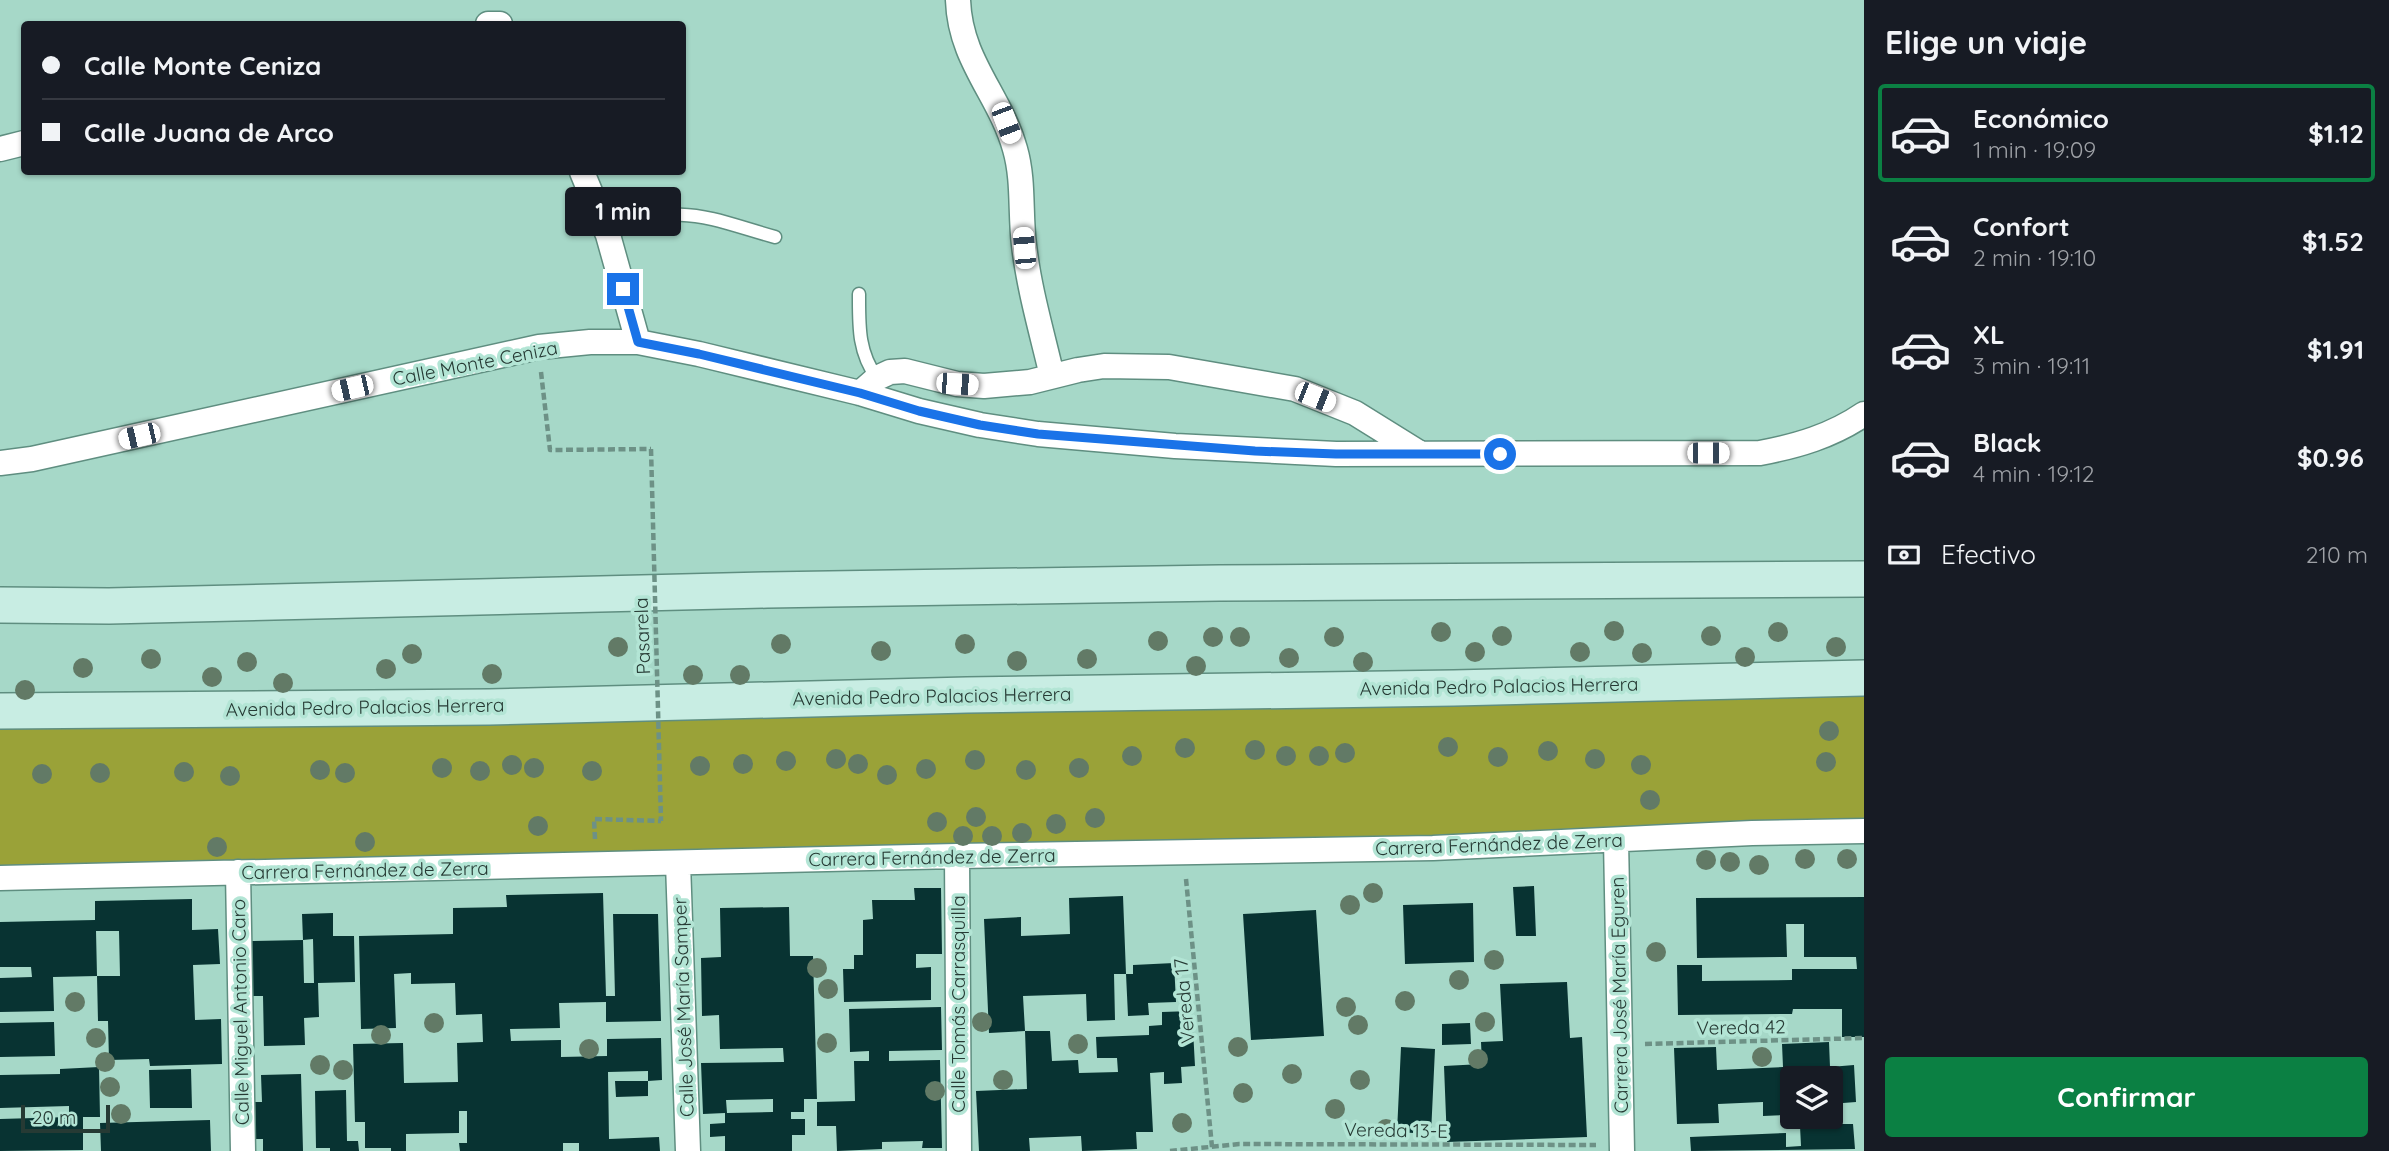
<!DOCTYPE html>
<html lang="es">
<meta charset="utf-8">
<style>
:root{--surface:#171b24;--page:#242831;--text:#f1f3f6;--muted:#9ea1a6;--line:#363941;--accent:#0b8043}
body{margin:0;font-family:Quicksand,sans-serif;background:var(--page);color:var(--text);height:100vh;display:flex;flex-direction:column;font-size:26px;white-space:nowrap}
*{box-sizing:border-box;margin:0}
p{font-size:23px;color:var(--muted)}
.icon{flex:none;width:38px;height:38px;fill:none;stroke:currentColor;stroke-width:2;stroke-linecap:round;stroke-linejoin:round}
.map{position:relative;flex:1;overflow:hidden}
.details{display:flex;flex-direction:column;background:var(--surface);width:525px}
.details>*{flex:none}
.guide{position:absolute;left:21px;top:21px;width:665px;height:154px;border-radius:7px;box-shadow:0 2px 5px #0004;display:grid;align-content:center;height:154px;padding:0 21px;background:var(--surface)}
.tools{position:absolute;left:1780px;top:1066px;display:grid;gap:14px}
.tools a{display:grid;place-items:center;width:63px;height:63px;border-radius:7px;background:var(--surface);box-shadow:0 2px 5px #0004;font-size:35px}
.scale{position:absolute;left:21px;bottom:18px;width:89px;box-sizing:border-box;padding-left:7px;border:4px solid #263a34;border-top:0;font-size:19px;line-height:24px;white-space:nowrap;color:#263a34;-webkit-text-stroke:5px #b3e5d5;paint-order:stroke}
.end{position:absolute;width:32px;height:32px;margin:-16px;border:9px solid #1a73e8;background:#fff;box-shadow:0 0 0 4px #fff}
.from{border-radius:50%}
.bubble{position:absolute;height:49px;border-radius:7px;background:var(--surface);box-shadow:0 2px 5px #0004;font-size:23px;font-weight:800;line-height:49px;text-align:center}
.car{position:absolute;width:21px;height:42px;margin:-21px -10px;border-radius:9px;box-shadow:0 0 5px 2px #0007;background:linear-gradient(#fff 24%,#345 0 40%,#fff 0 76%,#345 0 86%,#fff 0)}
.guide b{display:flex;align-items:center;gap:24px;height:66px;font-size:26px}
.guide b+b{border-top:2px solid var(--line)}
.guide i{width:18px;height:18px;background:var(--text)}
ul{padding:0;list-style:none}
li{display:flex;align-items:center;gap:21px;height:98px;margin:0 14px 10px;padding:0 7px;border:4px solid transparent;border-radius:7px}
li div{flex:1}
li b{display:block;font-size:26px}
li em{font-style:normal;font-weight:800}
li.selected{border-color:var(--accent)}
li>.icon{width:63px;height:63px;stroke-width:1.5}
h2{padding:0 21px;font-size:32px;line-height:84px}
.pay{display:flex;align-items:center;gap:18px;height:77px;padding:0 21px;font-size:26px}
.pay p{margin-inline-start:auto}
.action{display:flex;gap:14px;margin-top:auto;padding:14px 21px}
.action a{flex:1;height:80px;border-radius:7px;background:var(--accent);color:#fff;font-size:28px;font-weight:800;line-height:80px;text-align:center}
main{display:flex;flex:1;min-height:0}
.map>svg:first-child{display:block}
.green{fill:#9aa238}
.building{fill:#083332;fill-rule:evenodd}
.lines{fill:none;stroke-linecap:round;stroke-linejoin:round}
.lane-casing{stroke:#5f8e80;stroke-width:15}
.street-casing{stroke:#5f8e80;stroke-width:27}
.secondary-casing{stroke:#5f8e80;stroke-width:38}
.path{stroke:#6d9186;stroke-width:4.5;stroke-dasharray:7 3.5;stroke-linecap:butt}
.lane{stroke:#fff;stroke-width:12}
.street{stroke:#fff;stroke-width:24}
.secondary{stroke:#c8ede3;stroke-width:35}
.path-bridge{stroke:#6d9186;stroke-width:4.5;stroke-dasharray:7 3.5;stroke-linecap:butt}
.tree{fill:#627a66}
.route{stroke:#1a73e8;stroke-width:9}
.labels{text-anchor:middle;stroke-width:7;stroke-linejoin:round;paint-order:stroke}
.street-label{font-size:19px;fill:#263a34;stroke:#b3e5d5}
</style>
<main>
<div class="map">
<svg width="1864" height="1151" viewBox="0 0 1864 1151">
<rect width="100%" height="100%" fill="#a6d8c8"/>
<path class="green" d="M 1864,678 L 1864,831 L 0,878 L 0,711 Z"/>
<path class="building" d="M 1534,886 L 1536,936 L 1516,936 L 1513,887 Z
M 914,888 L 941,888 L 942,954 L 916,954 L 916,968 L 931,967 L 931,1000 L 844,1002 L 843,969 L 854,969 L 854,955 L 863,955 L 863,920 L 873,919 L 872,900 L 915,900 Z
M 603,893 L 606,996 L 615,996 L 613,914 L 658,914 L 661,1021 L 606,1022 L 606,1002 L 559,1003 L 560,1028 L 510,1029 L 511,1041 L 561,1040 L 561,1057 L 607,1056 L 607,1039 L 661,1038 L 662,1080 L 648,1081 L 648,1071 L 608,1072 L 609,1139 L 659,1137 L 660,1151 L 579,1151 L 579,1143 L 563,1143 L 563,1151 L 460,1151 L 459,1143 L 467,1143 L 467,1111 L 459,1111 L 459,1133 L 406,1134 L 406,1151 L 391,1151 L 391,1148 L 365,1148 L 365,1122 L 355,1122 L 353,1044 L 403,1043 L 404,1083 L 458,1082 L 457,1043 L 483,1042 L 482,1014 L 456,1015 L 455,983 L 411,984 L 411,973 L 394,974 L 396,1028 L 361,1029 L 359,936 L 453,934 L 453,908 L 507,907 L 506,895 Z
M 1123,896 L 1126,974 L 1114,974 L 1115,1020 L 1087,1021 L 1086,994 L 1023,996 L 1025,1031 L 1050,1031 L 1052,1061 L 1078,1060 L 1079,1073 L 1118,1072 L 1117,1058 L 1097,1058 L 1096,1037 L 1149,1035 L 1149,1026 L 1162,1025 L 1162,1012 L 1192,1011 L 1195,1066 L 1181,1067 L 1182,1083 L 1164,1084 L 1164,1072 L 1150,1073 L 1153,1132 L 1136,1132 L 1137,1149 L 1082,1151 L 1081,1136 L 1029,1138 L 1030,1151 L 979,1151 L 976,1091 L 1027,1089 L 1025,1031 L 989,1033 L 984,919 L 1021,917 L 1021,936 L 1070,934 L 1069,898 Z
M 1864,897 L 1864,1037 L 1842,1037 L 1842,1009 L 1793,1009 L 1792,1014 L 1678,1015 L 1677,965 L 1702,965 L 1702,981 L 1792,980 L 1792,969 L 1857,969 L 1856,957 L 1804,957 L 1804,924 L 1786,924 L 1787,957 L 1697,958 L 1696,898 Z
M 192,899 L 192,930 L 218,929 L 220,964 L 193,965 L 195,1020 L 221,1019 L 222,1064 L 150,1066 L 149,1059 L 109,1060 L 108,1021 L 98,1021 L 97,976 L 120,976 L 119,931 L 96,931 L 97,976 L 53,977 L 54,1011 L 0,1012 L 0,978 L 32,977 L 31,967 L 0,967 L 0,922 L 95,920 L 95,901 Z
M 1473,903 L 1474,962 L 1405,964 L 1403,905 Z
M 789,907 L 790,956 L 813,956 L 817,1099 L 804,1099 L 804,1112 L 791,1112 L 791,1119 L 805,1119 L 805,1135 L 792,1135 L 792,1151 L 725,1151 L 725,1136 L 710,1137 L 710,1124 L 725,1123 L 725,1113 L 703,1114 L 701,1063 L 784,1062 L 783,1048 L 720,1049 L 719,1015 L 702,1016 L 701,958 L 721,957 L 720,908 ZM 773,1099 L 773,1112 L 727,1113 L 726,1100 Z
M 1316,910 L 1324,1036 L 1251,1040 L 1243,914 Z
M 333,913 L 333,936 L 354,936 L 355,982 L 318,983 L 319,1017 L 304,1018 L 305,1045 L 264,1046 L 263,996 L 252,996 L 251,941 L 303,940 L 302,914 ZM 313,939 L 314,983 L 304,983 L 303,940 Z
M 1174,963 L 1176,1002 L 1148,1003 L 1149,1015 L 1128,1016 L 1126,974 L 1133,974 L 1133,965 Z
M 1567,982 L 1570,1038 L 1582,1037 L 1587,1137 L 1447,1142 L 1444,1066 L 1482,1064 L 1481,1042 L 1503,1041 L 1500,984 Z
M 941,1007 L 942,1050 L 889,1051 L 889,1061 L 940,1060 L 942,1148 L 922,1148 L 923,1141 L 882,1142 L 882,1149 L 837,1151 L 836,1126 L 817,1126 L 817,1102 L 855,1101 L 854,1061 L 869,1061 L 869,1051 L 850,1052 L 849,1009 Z
M 54,1022 L 55,1056 L 0,1057 L 0,1023 Z
M 1470,1023 L 1471,1044 L 1442,1045 L 1442,1024 Z
M 1829,1042 L 1830,1067 L 1854,1065 L 1856,1102 L 1830,1104 L 1830,1078 L 1792,1078 L 1792,1116 L 1832,1116 L 1832,1124 L 1853,1124 L 1855,1149 L 1691,1151 L 1690,1137 L 1786,1133 L 1786,1147 L 1801,1146 L 1800,1126 L 1786,1126 L 1785,1115 L 1763,1116 L 1763,1102 L 1718,1104 L 1719,1123 L 1677,1124 L 1674,1048 L 1716,1047 L 1717,1070 L 1783,1067 L 1782,1044 Z
M 1401,1047 L 1435,1049 L 1431,1134 L 1397,1132 Z
M 99,1067 L 100,1117 L 83,1117 L 83,1150 L 0,1151 L 0,1119 L 69,1117 L 69,1106 L 0,1108 L 0,1075 L 60,1074 L 60,1069 Z
M 191,1069 L 192,1108 L 150,1108 L 149,1070 Z
M 301,1074 L 303,1151 L 263,1151 L 263,1139 L 256,1139 L 255,1102 L 262,1102 L 261,1075 Z
M 615,1081 L 648,1081 L 648,1096 L 616,1097 Z
M 346,1090 L 347,1141 L 358,1141 L 359,1151 L 330,1151 L 330,1148 L 316,1148 L 315,1091 Z
M 210,1120 L 211,1151 L 101,1151 L 100,1123 Z"/>
<g class="lines">
<defs>
<path id="lane" d="M 608,235 C 675,199 707,218 775,237
M 859,294 C 859,326 858,352 877,378"/>
<path id="street" d="M 958,0 C 960,61 1000,95 1015,149 C 1024,180 1020,213 1024,245 C 1029,289 1042,333 1052,376
M 488,24 L 500,24
M 0,149 L 24,143
M 582,172 L 608,235 L 638,342
M 860,393 L 877,378 L 890,372 L 905,371 L 957,384 L 984,386 L 1030,382 L 1078,370 L 1104,366 L 1169,367 L 1295,389 L 1355,413 L 1421,454
M 0,463 L 32,459 L 539,347 L 590,342 L 638,342 L 699,354 L 860,393 L 919,411 L 980,425 L 1038,434 L 1175,446 L 1336,454 L 1760,453 C 1797,446 1832,436 1864,414
M 1616,840 L 1622,1151
M 957,856 L 959,1151
M 678,863 L 688,1151
M 238,872 L 243,1151
M 0,878 L 957,856 L 1433,848 L 1752,833 L 1864,831"/>
<path id="secondary" d="M 0,605 L 109,606 L 767,590 L 1219,583 L 1864,579
M 0,711 L 489,707 L 967,695 L 1454,688 L 1864,678"/>
</defs>
<use href="#lane" class="lane-casing"/>
<use href="#street" class="street-casing"/>
<use href="#secondary" class="secondary-casing"/>
<path class="path" d="M 541,372 L 550,450 L 651,449
M 595,839 L 594,819 L 661,821
M 1186,879 L 1212,1147
M 1645,1044 L 1864,1038
M 1170,1151 L 1239,1144 L 1596,1145"/>
<use href="#lane" class="lane"/>
<use href="#street" class="street"/>
<use href="#secondary" class="secondary"/>
<path class="path-bridge" d="M 651,449 L 661,821"/>
</g>
<g class="tree">
<circle cx="1614" cy="631" r="10"/>
<circle cx="1441" cy="632" r="10"/>
<circle cx="1778" cy="632" r="10"/>
<circle cx="1502" cy="636" r="10"/>
<circle cx="1711" cy="636" r="10"/>
<circle cx="1213" cy="637" r="10"/>
<circle cx="1240" cy="637" r="10"/>
<circle cx="1334" cy="637" r="10"/>
<circle cx="1158" cy="641" r="10"/>
<circle cx="781" cy="644" r="10"/>
<circle cx="965" cy="644" r="10"/>
<circle cx="618" cy="647" r="10"/>
<circle cx="1836" cy="647" r="10"/>
<circle cx="881" cy="651" r="10"/>
<circle cx="1475" cy="652" r="10"/>
<circle cx="1580" cy="652" r="10"/>
<circle cx="1642" cy="653" r="10"/>
<circle cx="412" cy="654" r="10"/>
<circle cx="1745" cy="657" r="10"/>
<circle cx="1289" cy="658" r="10"/>
<circle cx="151" cy="659" r="10"/>
<circle cx="1087" cy="659" r="10"/>
<circle cx="1017" cy="661" r="10"/>
<circle cx="247" cy="662" r="10"/>
<circle cx="1363" cy="662" r="10"/>
<circle cx="1196" cy="666" r="10"/>
<circle cx="83" cy="668" r="10"/>
<circle cx="386" cy="669" r="10"/>
<circle cx="492" cy="674" r="10"/>
<circle cx="693" cy="675" r="10"/>
<circle cx="740" cy="675" r="10"/>
<circle cx="212" cy="677" r="10"/>
<circle cx="283" cy="683" r="10"/>
<circle cx="25" cy="690" r="10"/>
<circle cx="1829" cy="731" r="10"/>
<circle cx="1448" cy="747" r="10"/>
<circle cx="1185" cy="748" r="10"/>
<circle cx="1255" cy="750" r="10"/>
<circle cx="1548" cy="751" r="10"/>
<circle cx="1345" cy="753" r="10"/>
<circle cx="1132" cy="756" r="10"/>
<circle cx="1286" cy="756" r="10"/>
<circle cx="1319" cy="756" r="10"/>
<circle cx="1498" cy="757" r="10"/>
<circle cx="836" cy="759" r="10"/>
<circle cx="1595" cy="759" r="10"/>
<circle cx="975" cy="760" r="10"/>
<circle cx="786" cy="761" r="10"/>
<circle cx="1826" cy="762" r="10"/>
<circle cx="743" cy="764" r="10"/>
<circle cx="858" cy="764" r="10"/>
<circle cx="512" cy="765" r="10"/>
<circle cx="1641" cy="765" r="10"/>
<circle cx="700" cy="766" r="10"/>
<circle cx="442" cy="768" r="10"/>
<circle cx="534" cy="768" r="10"/>
<circle cx="1079" cy="768" r="10"/>
<circle cx="926" cy="769" r="10"/>
<circle cx="320" cy="770" r="10"/>
<circle cx="1026" cy="770" r="10"/>
<circle cx="480" cy="771" r="10"/>
<circle cx="592" cy="771" r="10"/>
<circle cx="184" cy="772" r="10"/>
<circle cx="100" cy="773" r="10"/>
<circle cx="345" cy="773" r="10"/>
<circle cx="42" cy="774" r="10"/>
<circle cx="887" cy="775" r="10"/>
<circle cx="230" cy="776" r="10"/>
<circle cx="1650" cy="800" r="10"/>
<circle cx="976" cy="817" r="10"/>
<circle cx="1095" cy="818" r="10"/>
<circle cx="937" cy="822" r="10"/>
<circle cx="1056" cy="824" r="10"/>
<circle cx="538" cy="826" r="10"/>
<circle cx="1022" cy="833" r="10"/>
<circle cx="963" cy="836" r="10"/>
<circle cx="992" cy="836" r="10"/>
<circle cx="365" cy="842" r="10"/>
<circle cx="217" cy="847" r="10"/>
<circle cx="1805" cy="859" r="10"/>
<circle cx="1847" cy="859" r="10"/>
<circle cx="1706" cy="860" r="10"/>
<circle cx="1730" cy="862" r="10"/>
<circle cx="1759" cy="865" r="10"/>
<circle cx="1373" cy="893" r="10"/>
<circle cx="1350" cy="905" r="10"/>
<circle cx="1656" cy="952" r="10"/>
<circle cx="1494" cy="960" r="10"/>
<circle cx="817" cy="968" r="10"/>
<circle cx="1459" cy="980" r="10"/>
<circle cx="828" cy="989" r="10"/>
<circle cx="1405" cy="1001" r="10"/>
<circle cx="75" cy="1002" r="10"/>
<circle cx="1346" cy="1007" r="10"/>
<circle cx="982" cy="1022" r="10"/>
<circle cx="1485" cy="1022" r="10"/>
<circle cx="434" cy="1023" r="10"/>
<circle cx="1358" cy="1025" r="10"/>
<circle cx="381" cy="1035" r="10"/>
<circle cx="96" cy="1038" r="10"/>
<circle cx="827" cy="1043" r="10"/>
<circle cx="1078" cy="1044" r="10"/>
<circle cx="1238" cy="1047" r="10"/>
<circle cx="589" cy="1049" r="10"/>
<circle cx="1762" cy="1057" r="10"/>
<circle cx="1478" cy="1059" r="10"/>
<circle cx="105" cy="1062" r="10"/>
<circle cx="320" cy="1065" r="10"/>
<circle cx="343" cy="1070" r="10"/>
<circle cx="1292" cy="1074" r="10"/>
<circle cx="1003" cy="1080" r="10"/>
<circle cx="1360" cy="1080" r="10"/>
<circle cx="110" cy="1087" r="10"/>
<circle cx="935" cy="1091" r="10"/>
<circle cx="1243" cy="1093" r="10"/>
<circle cx="1335" cy="1109" r="10"/>
<circle cx="121" cy="1114" r="10"/>
<circle cx="1182" cy="1123" r="10"/>
<circle cx="1386" cy="1129" r="10"/>
</g>
<g class="lines">
<path class="route" d="M 623,289 L 638,342 L 699,354 L 860,393 L 919,411 L 980,425 L 1038,434 L 1255,451 L 1336,454 L 1500,454"/>
</g>
<g class="labels">
<g class="street-label">
<text transform="translate(475 363) rotate(-11)" y="7">Calle Monte Ceniza</text>
<text transform="translate(642 636) rotate(-92)" y="7">Pasarela</text>
<text transform="translate(1499 686) rotate(-1)" y="7">Avenida Pedro Palacios Herrera</text>
<text transform="translate(932 696) rotate(-1)" y="7">Avenida Pedro Palacios Herrera</text>
<text transform="translate(365 707) rotate(-1)" y="7">Avenida Pedro Palacios Herrera</text>
<text transform="translate(1499 844) rotate(-2)" y="7">Carrera Fernández de Zerra</text>
<text transform="translate(932 857) rotate(-1)" y="7">Carrera Fernández de Zerra</text>
<text transform="translate(365 870) rotate(-1)" y="7">Carrera Fernández de Zerra</text>
<text transform="translate(1619 995) rotate(-91)" y="7">Carrera José María Eguren</text>
<text transform="translate(1184 1001) rotate(-95)" y="7">Vereda 17</text>
<text transform="translate(958 1004) rotate(-90)" y="7">Calle Tomás Carrasquilla</text>
<text transform="translate(683 1007) rotate(-92)" y="7">Calle José María Samper</text>
<text transform="translate(240 1012) rotate(-91)" y="7">Calle Miguel Antonio Caro</text>
<text transform="translate(1741 1027) rotate(-1)" y="7">Vereda 42</text>
<text transform="translate(1396 1130) rotate(1)" y="7">Vereda 13-E</text>
</g>
</g>
</svg>
<div class="tools">
<a><svg class="icon" aria-label="layers" viewBox="0 0 24 24"><path d="M12 4l9 5-9 5-9-5zM3 14l9 5 9-5"/></svg></a>
</div>
<div class="scale">20 m</div>
<i class="end from" style="left:1500px;top:454px"></i>
<i class="end" style="left:623px;top:289px"></i>
<div class="bubble" style="left:565px;top:187px;width:116px">1 min</div>
<i class="car" style="left:1006px;top:123px;rotate:159deg"></i>
<i class="car" style="left:1024px;top:248px;rotate:355deg"></i>
<i class="car" style="left:957px;top:384px;rotate:94deg"></i>
<i class="car" style="left:352px;top:388px;rotate:257deg"></i>
<i class="car" style="left:1315px;top:397px;rotate:112deg"></i>
<i class="car" style="left:139px;top:436px;rotate:257deg"></i>
<i class="car" style="left:1708px;top:453px;rotate:90deg"></i>
<div class="guide">
<b><i class="from"></i>Calle Monte Ceniza</b>
<b><i></i>Calle Juana de Arco</b>
</div>
</div>
<section class="details">
<h2>Elige un viaje</h2>
<ul>
<li class="selected"><svg class="icon" aria-label="car" viewBox="0 0 24 24"><path d="M5 17H2v-5l4-1 3-4h7l3 4 3 1v5h-3M9 17h6M6 11h13"/><circle cx="7" cy="17" r="2"/><circle cx="17" cy="17" r="2"/></svg><div><b>Económico</b><p>1 min · 19:09</p></div><em>$1.12</em></li>
<li><svg class="icon" aria-label="car" viewBox="0 0 24 24"><path d="M5 17H2v-5l4-1 3-4h7l3 4 3 1v5h-3M9 17h6M6 11h13"/><circle cx="7" cy="17" r="2"/><circle cx="17" cy="17" r="2"/></svg><div><b>Confort</b><p>2 min · 19:10</p></div><em>$1.52</em></li>
<li><svg class="icon" aria-label="car" viewBox="0 0 24 24"><path d="M5 17H2v-5l4-1 3-4h7l3 4 3 1v5h-3M9 17h6M6 11h13"/><circle cx="7" cy="17" r="2"/><circle cx="17" cy="17" r="2"/></svg><div><b>XL</b><p>3 min · 19:11</p></div><em>$1.91</em></li>
<li><svg class="icon" aria-label="car" viewBox="0 0 24 24"><path d="M5 17H2v-5l4-1 3-4h7l3 4 3 1v5h-3M9 17h6M6 11h13"/><circle cx="7" cy="17" r="2"/><circle cx="17" cy="17" r="2"/></svg><div><b>Black</b><p>4 min · 19:12</p></div><em>$0.96</em></li>
</ul>
<div class="pay"><svg class="icon" aria-label="cash" viewBox="0 0 24 24"><path d="M3 7h18v10H3z"/><circle cx="12" cy="12" r="2"/></svg>Efectivo<p>210 m</p></div>
<div class="action"><a>Confirmar</a></div>
</section>
</main>
